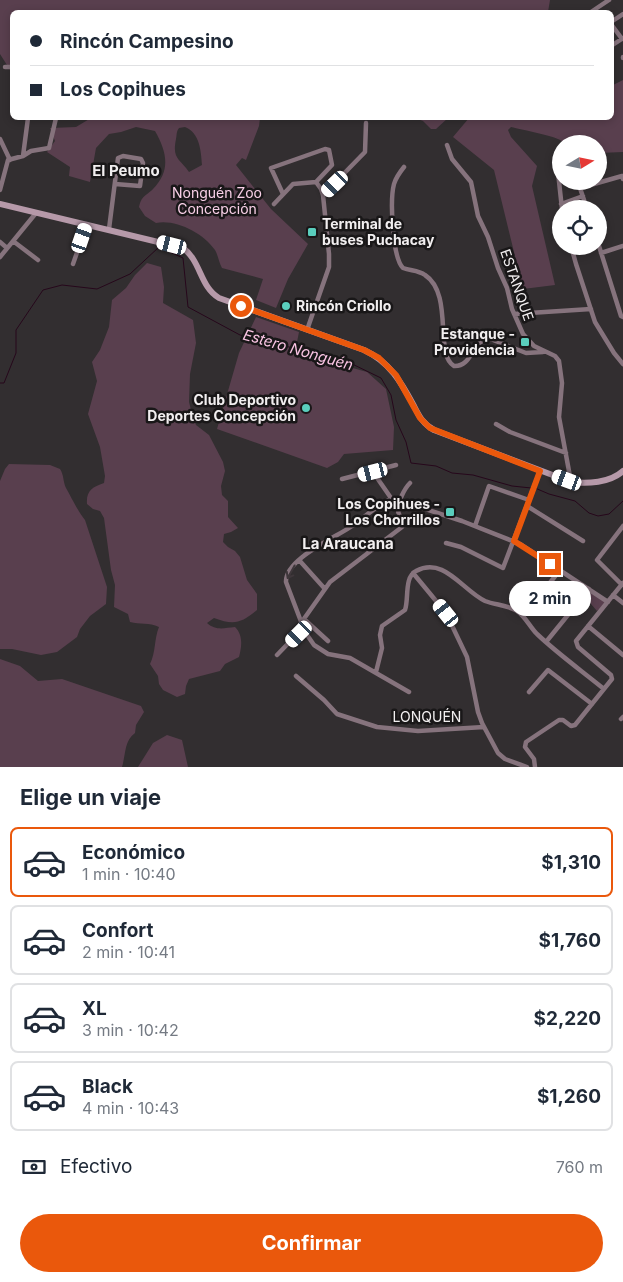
<!DOCTYPE html>
<html lang="es">
<meta charset="utf-8">
<style>
:root{--surface:#fff;--page:#f6f6f7;--text:#1f2937;--muted:#747a83;--line:#e0e1e3;--accent:#ea580c}
body{margin:0;font-family:Inter,sans-serif;background:var(--page);color:var(--text);height:100vh;display:flex;flex-direction:column;font-size:19px;white-space:nowrap}
*{box-sizing:border-box;margin:0}
p{font-size:16px;color:var(--muted)}
.icon{flex:none;width:28px;height:28px;fill:none;stroke:currentColor;stroke-width:2;stroke-linecap:round;stroke-linejoin:round}
.map{position:relative;height:767px;overflow:hidden}
.details{display:flex;flex-direction:column;background:var(--surface);flex:1}
.details>*{flex:none}
.hud{position:absolute;left:10px;top:10px;width:604px;height:110px;border-radius:8px;box-shadow:0 2px 8px #0003;display:grid;align-content:center;height:110px;padding:0 20px;background:var(--surface)}
.needle{width:32px;rotate:80deg}
.fabs{position:absolute;left:552px;top:135px;display:grid;gap:10px}
.fabs a{display:grid;place-items:center;width:55px;height:55px;border-radius:50%;background:var(--surface);box-shadow:0 2px 8px #0003;font-size:25px}
.end{position:absolute;width:22px;height:22px;margin:-11px;border:6px solid #ea580c;background:#fff;box-shadow:0 0 0 2px #fff}
.from{border-radius:50%}
.bubble{position:absolute;height:35px;border-radius:18px;background:var(--surface);box-shadow:0 2px 8px #0003;font-size:16px;font-weight:700;line-height:35px;text-align:center}
.car{position:absolute;width:15px;height:30px;margin:-15px -8px;border-radius:6px;box-shadow:0 0 4px 1px #0007;background:linear-gradient(#fff 24%,#345 0 40%,#fff 0 76%,#345 0 86%,#fff 0)}
.hud b{display:flex;align-items:center;gap:18px;height:48px;font-size:19px}
.hud b+b{border-top:1px solid var(--line)}
.hud i{width:12px;height:12px;background:var(--text)}
ul{padding:0;list-style:none}
li{display:flex;align-items:center;gap:15px;height:70px;margin:0 10px 8px;padding:0 10px;border:2px solid var(--line);border-radius:8px}
li div{flex:1}
li b{display:block;font-size:19px}
li em{font-style:normal;font-weight:700}
li.current{border-color:var(--accent)}
li>.icon{width:45px;height:45px;stroke-width:1.5}
h2{padding:0 20px;font-size:22px;line-height:60px}
.pay{display:flex;align-items:center;gap:12px;height:55px;padding:0 20px;font-size:19px}
.pay p{margin-inline-start:auto}
.action{display:flex;gap:10px;margin-top:auto;padding:10px 20px}
.action a{flex:1;height:58px;border-radius:30px;background:var(--accent);color:#fff;font-size:20px;font-weight:700;line-height:58px;text-align:center}
.map>svg:first-child{display:block}
.green{fill:#593f4e;fill-rule:evenodd}
.lines{fill:none;stroke-linecap:round;stroke-linejoin:round}
.stream{stroke:#26071b;stroke-width:1}
.minor{stroke:#86737d;stroke-width:4.5}
.secondary{stroke:#b699a9;stroke-width:6}
.oneway{stroke:#3f373b}
.route{stroke:#ea580c;stroke-width:6}
.poi-dot{fill:#5acebd;stroke:#191718;stroke-width:2}
.labels{text-anchor:middle;stroke-width:5;stroke-linejoin:round;paint-order:stroke}
.park-label{font-size:14px;fill:#f9d0e7;stroke:#191718}
.poi-label{font-size:14px;font-weight:bold;fill:#f2eff0;stroke:#191718;text-anchor:end}
.street-label{font-size:14px;fill:#f2eff0;stroke:#191718}
.neighbourhood-label{font-size:15px;font-weight:bold;fill:#f2eff0;stroke:#191718}
.water-label{font-size:15px;font-style:italic;fill:#fac4e3;stroke:#191718}
</style>
<div class="map">
<svg width="623" height="767" viewBox="0 0 623 767">
<rect width="100%" height="100%" fill="#322e30"/>
<path class="green" d="M 0,0 L 550,0 L 548,12 L 12,12 L 12,73 L 0,54 Z
M 623,80 L 623,152 L 599,153 L 599,144 L 584,144 L 571,139 L 563,142 C 558,136 522,130 511,127 L 508,130 L 511,137 L 537,166 L 532,186 L 555,285 L 523,289 L 494,170 L 453,137 L 469,118 L 611,118 L 611,86 Z
M 91,118 L 260,118 L 259,126 L 246,160 L 242,158 L 236,165 L 271,209 L 308,244 L 288,279 L 276,308 L 256,300 L 263,279 L 222,268 C 219,263 218,255 215,250 C 203,233 176,219 156,223 L 145,216 L 139,207 C 142,195 145,197 153,189 C 171,171 167,152 155,131 L 136,127 L 121,132 L 109,134 L 96,148 L 90,182 L 69,176 L 70,167 L 47,152 L 55,141 L 50,128 L 76,127 ZM 185,127 C 200,133 201,151 202,165 L 189,172 C 179,158 172,159 176,139 C 177,135 176,132 179,128 Z
M 415,118 L 448,118 L 436,129 L 431,129 L 423,121 Z
M 147,263 L 161,267 L 164,287 L 163,303 L 193,320 L 196,343 L 190,374 L 189,402 L 193,418 L 196,425 L 209,435 L 223,462 L 225,471 L 221,486 L 222,495 L 228,501 L 228,517 L 238,528 L 231,532 L 224,534 L 223,542 L 228,547 L 235,551 L 240,557 L 247,580 L 257,594 L 257,610 C 241,624 233,625 214,618 L 207,623 C 216,631 224,628 235,627 C 243,635 242,646 239,657 L 225,664 L 220,671 L 189,679 L 186,686 L 185,694 L 177,697 L 163,690 L 159,684 L 158,676 L 150,664 C 156,652 154,639 159,627 C 149,622 140,625 130,622 L 128,614 L 114,607 L 115,585 L 111,570 L 104,518 L 100,511 L 93,509 L 87,504 C 86,491 92,487 104,483 L 105,476 L 100,447 L 88,414 L 97,381 L 92,362 L 100,350 L 109,327 L 112,300 L 126,288 L 135,275 Z
M 256,317 L 299,332 L 295,352 L 367,372 L 386,389 L 394,427 L 393,450 L 344,454 L 338,462 L 327,468 L 217,429 L 239,353 Z
M 9,464 L 50,465 L 60,469 C 64,475 63,482 66,488 C 71,497 79,513 85,520 L 107,587 L 106,604 L 90,616 L 80,629 L 77,637 L 57,652 L 41,655 L 12,649 L 0,649 L 0,481 L 5,469 Z
M 589,590 L 607,602 L 597,611 L 585,597 Z
M 0,659 L 20,666 L 38,681 L 62,679 L 141,706 L 144,712 L 136,725 L 135,733 C 124,741 126,754 122,767 L 0,767 Z
M 167,735 L 182,740 L 188,767 L 138,767 L 153,743 Z"/>
<g class="lines">
<path class="stream" d="M 0,383 L 4,383 L 16,353 L 16,330 L 43,290 L 62,285 L 97,289 L 130,274 L 159,247 L 183,258 L 188,307 L 240,335 L 346,361 L 381,378 L 391,395 L 396,420 L 406,442 L 411,463 L 436,466 L 452,473 L 473,475 L 512,486 L 531,488
M 535,488 L 549,494 L 575,501 L 589,513 L 598,516 L 609,514 L 623,501"/>
<path class="minor" d="M 591,12 L 609,0
M 611,22 L 623,14
M 611,24 L 622,39
M 611,46 L 623,38
M 623,57 L 623,58
M 5,67 L 12,67
M 0,139 L 10,160
M 447,145 L 452,159 L 471,182 L 478,216 L 488,237 L 498,268 L 507,288 L 512,309 L 523,334 L 534,346 L 555,356 L 559,361 L 562,383 L 559,417 L 571,482
M 23,156 L 28,118
M 557,163 L 562,209
M 404,167 C 400,172 396,177 394,184 C 390,199 392,257 403,268 C 411,271 418,270 425,275 C 454,294 434,355 454,366 C 472,367 472,342 488,338 L 526,353 L 543,352
M 0,190 L 8,160 L 23,156 L 31,151 L 49,148 L 56,118
M 323,195 L 365,152 L 366,123
M 274,204 L 293,184 L 316,182 L 332,165 L 329,150 L 325,149 L 271,168 L 283,194
M 561,204 L 583,196
M 587,209 L 580,188 L 622,176 L 623,179
M 109,229 L 118,158 L 123,156 L 141,159 L 143,163 L 140,186 L 115,184
M 13,241 L 38,260
M 0,242 L 7,248
M 571,246 L 576,264 L 595,322 L 614,353 L 623,364
M 599,246 L 621,316 L 623,317
M 601,253 L 623,246
M 0,257 L 36,213
M 73,264 L 87,224
M 514,314 L 591,309
M 307,330 L 329,267 L 329,254 L 323,195 L 321,189 L 316,182
M 496,424 L 510,432 L 566,453
M 373,472 L 391,498
M 342,479 L 396,465
M 527,506 L 583,541
M 475,526 L 489,486 L 529,500
M 446,543 L 461,547 L 503,568 L 540,471
M 299,560 L 325,589
M 413,573 L 446,613 L 467,657 L 478,712 L 482,723 L 498,753 L 505,759 L 527,767
M 622,585 L 597,560 L 623,526
M 545,589 L 560,570
M 613,595 L 623,603
M 304,619 L 328,641
M 301,623 L 330,582 L 402,527 L 404,521 C 401,518 398,514 398,510 C 398,502 404,489 410,483
M 588,626 L 623,655
M 546,642 L 589,589
M 277,655 L 303,628
M 376,672 L 382,648 L 380,635 L 382,626 L 405,610 C 409,599 404,577 416,571 C 444,556 462,590 485,601 C 495,605 508,605 517,611 C 525,616 530,627 537,634 C 558,654 582,671 604,689
M 296,676 L 324,700 L 337,714 L 377,727 L 418,731 L 484,727
M 409,692 L 350,658 L 328,654 L 314,645 L 305,632 L 286,582 C 285,559 335,538 352,526 C 365,517 376,506 390,499 L 401,501 L 462,521 L 520,544 L 608,602
M 529,692 L 548,670 L 592,704
M 621,719 L 623,717
M 535,767 L 534,759 L 525,747 L 526,742 L 559,720 L 563,720 L 571,726 L 575,725 L 612,679 L 611,675 L 578,647 L 576,641 L 623,583"/>
<path class="secondary" d="M 0,204 L 183,248 C 201,261 200,287 219,298 L 364,350 C 390,362 401,382 414,406 C 419,416 423,424 434,430 L 571,482 C 587,484 610,483 623,471"/>
</g>
<defs><path id="oneway-shaft" d="M-6 0H5M1.5-3L5.5 0L1.5 3" fill="none" stroke-width="1.6" stroke-linecap="round" stroke-linejoin="round" transform="scale(1.25)"/></defs>
<use class="oneway" href="#oneway-shaft" transform="translate(291 572) rotate(119)"/>
<g class="lines">
<path class="route" d="M 241,306 L 364,350 L 379,358 L 396,375 L 420,418 L 430,428 L 540,471 L 514,541 L 550,564"/>
</g>
<g class="poi-dot">
<rect x="307" y="227" width="10" height="10" rx="2.5"/>
<circle cx="286" cy="306" r="5"/>
<rect x="520" y="337" width="10" height="10" rx="2.5"/>
<circle cx="306" cy="408" r="5"/>
<rect x="445" y="507" width="10" height="10" rx="2.5"/>
</g>
<g class="labels">
<g class="park-label">
<text x="217" y="198">Nonguén Zoo<tspan x="217" dy="16">Concepción</tspan></text>
</g>
<g class="poi-label">
<text x="322" y="229" text-anchor="start">Terminal de<tspan x="322" dy="16">buses Puchacay</tspan></text>
<text x="296" y="311" text-anchor="start">Rincón Criollo</text>
<text x="515" y="339">Estanque -<tspan x="515" dy="16">Providencia</tspan></text>
<text x="296" y="405">Club Deportivo<tspan x="296" dy="16">Deportes Concepción</tspan></text>
<text x="440" y="509">Los Copihues -<tspan x="440" dy="16">Los Chorrillos</tspan></text>
</g>
<g class="street-label">
<text transform="translate(517 285) rotate(71)" y="5">ESTANQUE</text>
<text x="427" y="722">LONQUÉN</text>
</g>
<g class="neighbourhood-label">
<text x="126" y="176">El Peumo</text>
<text x="348" y="549">La Araucana</text>
</g>
<g class="water-label">
<text transform="translate(298 350) rotate(16)" y="5">Estero Nonguén</text>
</g>
</g>
</svg>
<div class="fabs">
<a><svg class="needle" viewBox="-14 -14 28 28"><path d="M0-13l5 13h-10z" fill="#e53935"/><path d="M0 13l5-13h-10z" fill="#747a83"/></svg></a>
<a><svg class="icon" aria-label="locate" viewBox="0 0 24 24"><circle cx="12" cy="12" r="6"/><path d="M12 2v4M12 18v4M2 12h4M18 12h4"/></svg></a>
</div>
<i class="end from" style="left:241px;top:306px"></i>
<i class="end" style="left:550px;top:564px"></i>
<div class="bubble" style="left:509px;top:581px;width:82px">2 min</div>
<i class="car" style="left:335px;top:184px;rotate:226deg"></i>
<i class="car" style="left:82px;top:238px;rotate:19deg"></i>
<i class="car" style="left:172px;top:245px;rotate:284deg"></i>
<i class="car" style="left:373px;top:472px;rotate:256deg"></i>
<i class="car" style="left:567px;top:480px;rotate:290deg"></i>
<i class="car" style="left:446px;top:613px;rotate:321deg"></i>
<i class="car" style="left:299px;top:634px;rotate:225deg"></i>
<div class="hud">
<b><i class="from"></i>Rincón Campesino</b>
<b><i></i>Los Copihues</b>
</div>
</div>
<section class="details">
<h2>Elige un viaje</h2>
<ul>
<li class="current"><svg class="icon" aria-label="car" viewBox="0 0 24 24"><path d="M5 17H2v-5l4-1 3-4h7l3 4 3 1v5h-3M9 17h6M6 11h13"/><circle cx="7" cy="17" r="2"/><circle cx="17" cy="17" r="2"/></svg><div><b>Económico</b><p>1 min · 10:40</p></div><em>$1,310</em></li>
<li><svg class="icon" aria-label="car" viewBox="0 0 24 24"><path d="M5 17H2v-5l4-1 3-4h7l3 4 3 1v5h-3M9 17h6M6 11h13"/><circle cx="7" cy="17" r="2"/><circle cx="17" cy="17" r="2"/></svg><div><b>Confort</b><p>2 min · 10:41</p></div><em>$1,760</em></li>
<li><svg class="icon" aria-label="car" viewBox="0 0 24 24"><path d="M5 17H2v-5l4-1 3-4h7l3 4 3 1v5h-3M9 17h6M6 11h13"/><circle cx="7" cy="17" r="2"/><circle cx="17" cy="17" r="2"/></svg><div><b>XL</b><p>3 min · 10:42</p></div><em>$2,220</em></li>
<li><svg class="icon" aria-label="car" viewBox="0 0 24 24"><path d="M5 17H2v-5l4-1 3-4h7l3 4 3 1v5h-3M9 17h6M6 11h13"/><circle cx="7" cy="17" r="2"/><circle cx="17" cy="17" r="2"/></svg><div><b>Black</b><p>4 min · 10:43</p></div><em>$1,260</em></li>
</ul>
<div class="pay"><svg class="icon" aria-label="cash" viewBox="0 0 24 24"><path d="M3 7h18v10H3z"/><circle cx="12" cy="12" r="2"/></svg>Efectivo<p>760 m</p></div>
<div class="action"><a>Confirmar</a></div>
</section>
